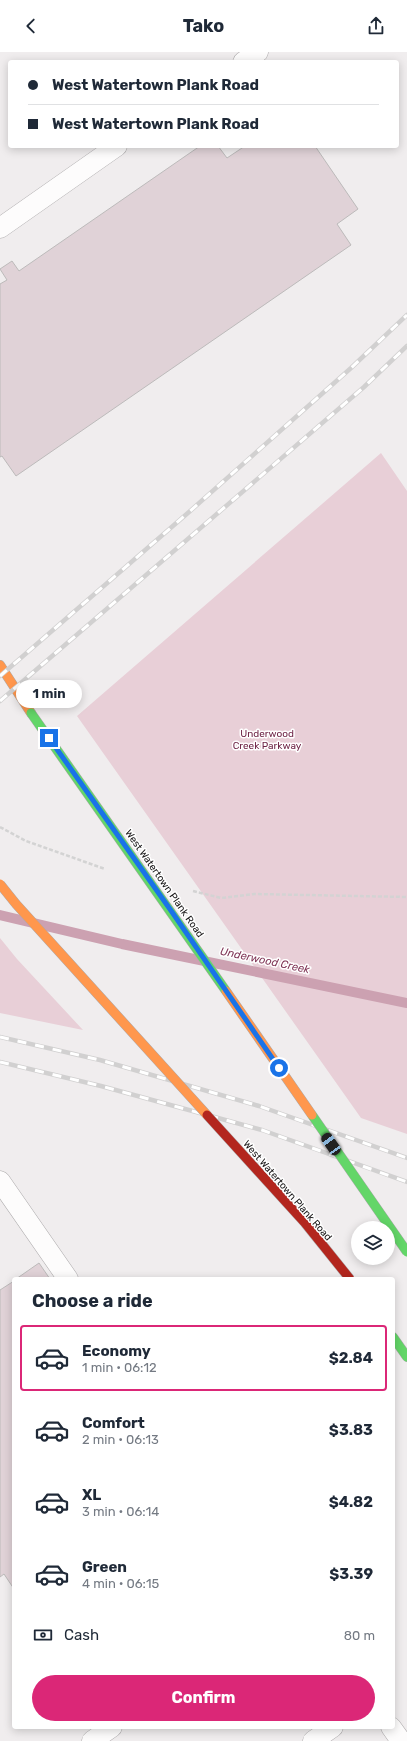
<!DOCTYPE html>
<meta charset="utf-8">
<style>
:root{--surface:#fff;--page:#f6f6f7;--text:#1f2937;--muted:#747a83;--line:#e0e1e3;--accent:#db2777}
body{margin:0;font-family:Rubik,sans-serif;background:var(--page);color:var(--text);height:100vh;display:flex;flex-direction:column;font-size:15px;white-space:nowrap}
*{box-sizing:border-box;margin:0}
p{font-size:13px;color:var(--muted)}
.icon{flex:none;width:22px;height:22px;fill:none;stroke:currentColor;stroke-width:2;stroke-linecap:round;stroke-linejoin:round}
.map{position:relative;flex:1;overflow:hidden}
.details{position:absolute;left:12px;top:1225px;width:383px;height:452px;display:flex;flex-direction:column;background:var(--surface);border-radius:4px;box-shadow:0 2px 10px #0003}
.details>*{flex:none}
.guide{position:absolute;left:8px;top:8px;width:391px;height:88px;border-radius:4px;box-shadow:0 2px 10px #0003;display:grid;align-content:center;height:88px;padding:0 20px;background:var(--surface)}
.fabs{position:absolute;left:351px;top:1169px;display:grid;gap:8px}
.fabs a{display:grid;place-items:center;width:44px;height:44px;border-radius:50%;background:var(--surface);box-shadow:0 2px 10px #0003;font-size:20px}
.end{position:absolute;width:18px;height:18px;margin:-9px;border:5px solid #1a73e8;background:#fff;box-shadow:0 0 0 2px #fff}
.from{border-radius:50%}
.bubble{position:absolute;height:28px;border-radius:14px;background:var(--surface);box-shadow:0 2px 10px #0003;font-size:13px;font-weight:700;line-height:28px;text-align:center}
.car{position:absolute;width:12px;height:24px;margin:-12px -6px;border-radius:5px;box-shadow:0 0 3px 1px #0007;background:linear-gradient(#222 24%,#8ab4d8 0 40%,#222 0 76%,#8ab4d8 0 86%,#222 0)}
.guide b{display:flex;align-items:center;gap:14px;height:38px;font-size:15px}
.guide b+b{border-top:1px solid var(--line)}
.guide i{width:10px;height:10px;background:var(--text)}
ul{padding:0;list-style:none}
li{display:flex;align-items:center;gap:12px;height:66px;margin:0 8px 6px;padding:0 12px;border:2px solid transparent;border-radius:4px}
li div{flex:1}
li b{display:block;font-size:15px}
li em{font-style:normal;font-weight:700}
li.selected{border-color:var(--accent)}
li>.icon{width:36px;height:36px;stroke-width:1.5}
h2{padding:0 20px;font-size:18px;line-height:48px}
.pay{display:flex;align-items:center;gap:10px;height:44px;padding:0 20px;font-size:15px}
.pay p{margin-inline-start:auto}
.cta{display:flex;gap:8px;margin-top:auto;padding:8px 20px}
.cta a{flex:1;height:46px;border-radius:24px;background:var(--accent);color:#fff;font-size:16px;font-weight:700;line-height:46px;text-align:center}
header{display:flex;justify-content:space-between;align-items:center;height:52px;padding:0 20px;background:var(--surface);font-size:18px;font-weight:700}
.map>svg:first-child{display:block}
.green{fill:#e8cfd7}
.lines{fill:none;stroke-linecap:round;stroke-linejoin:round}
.stream{stroke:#cca1b1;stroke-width:10}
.building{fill:#e0d2d7;stroke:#bcbaba}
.lane-casing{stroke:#acaaab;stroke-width:21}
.fast-casing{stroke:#acaaab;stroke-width:10}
.slow-casing{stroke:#acaaab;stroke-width:10}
.path{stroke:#d3d3d3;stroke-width:2.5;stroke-dasharray:4 2;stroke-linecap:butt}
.lane{stroke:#fdfcfc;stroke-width:20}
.fast{stroke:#63d668;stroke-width:9}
.slow{stroke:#ff974d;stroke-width:9}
.rail-casing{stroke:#d1d0d0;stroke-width:4.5}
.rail{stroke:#fff;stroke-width:3;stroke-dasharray:9;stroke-linecap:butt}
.fast-bridge-casing{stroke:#acaaab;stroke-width:10;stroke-linecap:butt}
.slow-bridge-casing{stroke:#acaaab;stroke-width:10;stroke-linecap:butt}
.jam-bridge-casing{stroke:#acaaab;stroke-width:10;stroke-linecap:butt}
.fast-bridge{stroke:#63d668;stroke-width:9}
.slow-bridge{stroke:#ff974d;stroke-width:9}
.jam-bridge{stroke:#b3261e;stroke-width:9}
.route{stroke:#1a73e8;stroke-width:5}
.labels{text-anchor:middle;stroke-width:3;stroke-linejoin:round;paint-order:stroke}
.park-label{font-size:10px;fill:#6e2446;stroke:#fff}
.street-label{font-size:10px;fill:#161415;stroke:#fff}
.water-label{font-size:11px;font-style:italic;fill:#7f3455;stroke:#fff}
</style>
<header><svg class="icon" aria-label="back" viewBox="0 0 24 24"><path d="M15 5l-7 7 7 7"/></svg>Tako<svg class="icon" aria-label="share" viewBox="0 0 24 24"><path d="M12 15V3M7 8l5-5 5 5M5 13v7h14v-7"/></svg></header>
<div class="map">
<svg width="407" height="1689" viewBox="0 0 407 1689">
<rect width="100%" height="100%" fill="#f0edee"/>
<path class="green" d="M 381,401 L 407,439 L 407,1082 L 361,1066 L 77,664 Z
M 0,886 L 17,907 L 83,978 L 0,961 Z"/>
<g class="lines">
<path class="stream" d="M 0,863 L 122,892 L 407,951"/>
</g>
<path class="building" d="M 200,94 L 218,94 L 227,106 L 245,94 L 315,94 L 358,157 L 337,172 L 351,193 L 16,424 L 2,404 L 0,405 L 0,232 L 7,228 L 0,217 L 12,209 L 19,219 Z
M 39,1211 L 50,1227 L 16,1227 Z
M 14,1229 L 14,1537 L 4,1522 L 0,1525 L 0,1238 Z"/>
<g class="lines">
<defs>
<path id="lane" d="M 243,10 L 258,0
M 0,176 L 117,94
M 0,1129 L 68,1227
M 391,1675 L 401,1689
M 92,1689 L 112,1675
M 313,1689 L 333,1675"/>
<path id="fast" d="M 393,1285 L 407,1305"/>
<path id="slow" d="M 0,613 L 31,661"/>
</defs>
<use href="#lane" class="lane-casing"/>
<use href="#fast" class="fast-casing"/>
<use href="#slow" class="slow-casing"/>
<path class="path" d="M 0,775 L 26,789 L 105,817
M 193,839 L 221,846 L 255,842 L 407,845"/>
<use href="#lane" class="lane"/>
<use href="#fast" class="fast"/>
<use href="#slow" class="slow"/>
<defs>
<path id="rail" d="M 0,624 L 189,460 L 351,316 L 407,263
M 0,649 L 364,335 L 407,294
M 0,985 L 100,1008 L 259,1054 L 407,1106
M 0,1010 L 101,1034 L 262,1078 L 407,1130"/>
</defs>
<use href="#rail" class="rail-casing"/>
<use href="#rail" class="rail"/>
<defs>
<path id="fast-bridge" d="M 31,661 L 226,939
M 312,1063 L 407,1200"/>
<path id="slow-bridge" d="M 0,832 L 16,852 L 207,1063
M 226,939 L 312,1063"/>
<path id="jam-bridge" d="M 207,1063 L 305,1171 L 350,1227"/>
</defs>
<use href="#fast-bridge" class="fast-bridge-casing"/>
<use href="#slow-bridge" class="slow-bridge-casing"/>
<use href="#jam-bridge" class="jam-bridge-casing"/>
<use href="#fast-bridge" class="fast-bridge"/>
<use href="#slow-bridge" class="slow-bridge"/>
<use href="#jam-bridge" class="jam-bridge"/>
</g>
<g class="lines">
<path class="route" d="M 49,686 L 172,860 L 279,1016"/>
</g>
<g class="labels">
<g class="park-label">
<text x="267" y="685">Underwood<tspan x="267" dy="12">Creek Parkway</tspan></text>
</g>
<g class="street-label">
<text transform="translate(165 831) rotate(55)" y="4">West Watertown Plank Road</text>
<text transform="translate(288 1138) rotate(49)" y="4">West Watertown Plank Road</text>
</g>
<g class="water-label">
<text transform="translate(265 908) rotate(12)" y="4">Underwood Creek</text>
</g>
</g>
</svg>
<div class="fabs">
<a><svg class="icon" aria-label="layers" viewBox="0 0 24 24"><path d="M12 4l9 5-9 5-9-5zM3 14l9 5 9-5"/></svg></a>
</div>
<i class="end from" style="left:279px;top:1016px"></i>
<i class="end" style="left:49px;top:686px"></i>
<div class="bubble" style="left:16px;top:628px;width:66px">1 min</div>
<i class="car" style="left:331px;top:1092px;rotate:325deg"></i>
<div class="guide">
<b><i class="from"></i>West Watertown Plank Road</b>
<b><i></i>West Watertown Plank Road</b>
</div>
<section class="details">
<h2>Choose a ride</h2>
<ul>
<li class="selected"><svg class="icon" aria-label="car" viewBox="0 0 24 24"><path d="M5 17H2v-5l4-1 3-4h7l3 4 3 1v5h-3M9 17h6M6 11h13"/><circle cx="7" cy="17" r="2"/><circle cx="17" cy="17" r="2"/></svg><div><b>Economy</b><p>1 min · 06:12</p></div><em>$2.84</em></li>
<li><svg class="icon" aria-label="car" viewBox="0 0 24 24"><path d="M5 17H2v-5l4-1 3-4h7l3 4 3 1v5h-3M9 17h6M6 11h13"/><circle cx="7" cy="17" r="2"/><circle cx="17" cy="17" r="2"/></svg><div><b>Comfort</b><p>2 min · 06:13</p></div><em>$3.83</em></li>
<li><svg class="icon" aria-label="car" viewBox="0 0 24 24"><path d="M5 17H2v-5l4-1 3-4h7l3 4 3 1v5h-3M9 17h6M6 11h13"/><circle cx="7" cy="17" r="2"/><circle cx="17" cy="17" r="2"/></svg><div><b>XL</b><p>3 min · 06:14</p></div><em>$4.82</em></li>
<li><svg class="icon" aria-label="car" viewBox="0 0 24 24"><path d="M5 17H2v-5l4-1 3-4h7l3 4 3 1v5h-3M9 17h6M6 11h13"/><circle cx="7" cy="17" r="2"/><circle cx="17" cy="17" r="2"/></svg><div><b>Green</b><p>4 min · 06:15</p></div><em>$3.39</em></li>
</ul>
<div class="pay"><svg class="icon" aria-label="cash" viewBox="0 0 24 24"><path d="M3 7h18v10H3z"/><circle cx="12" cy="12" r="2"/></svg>Cash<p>80 m</p></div>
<div class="cta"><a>Confirm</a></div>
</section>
</div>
